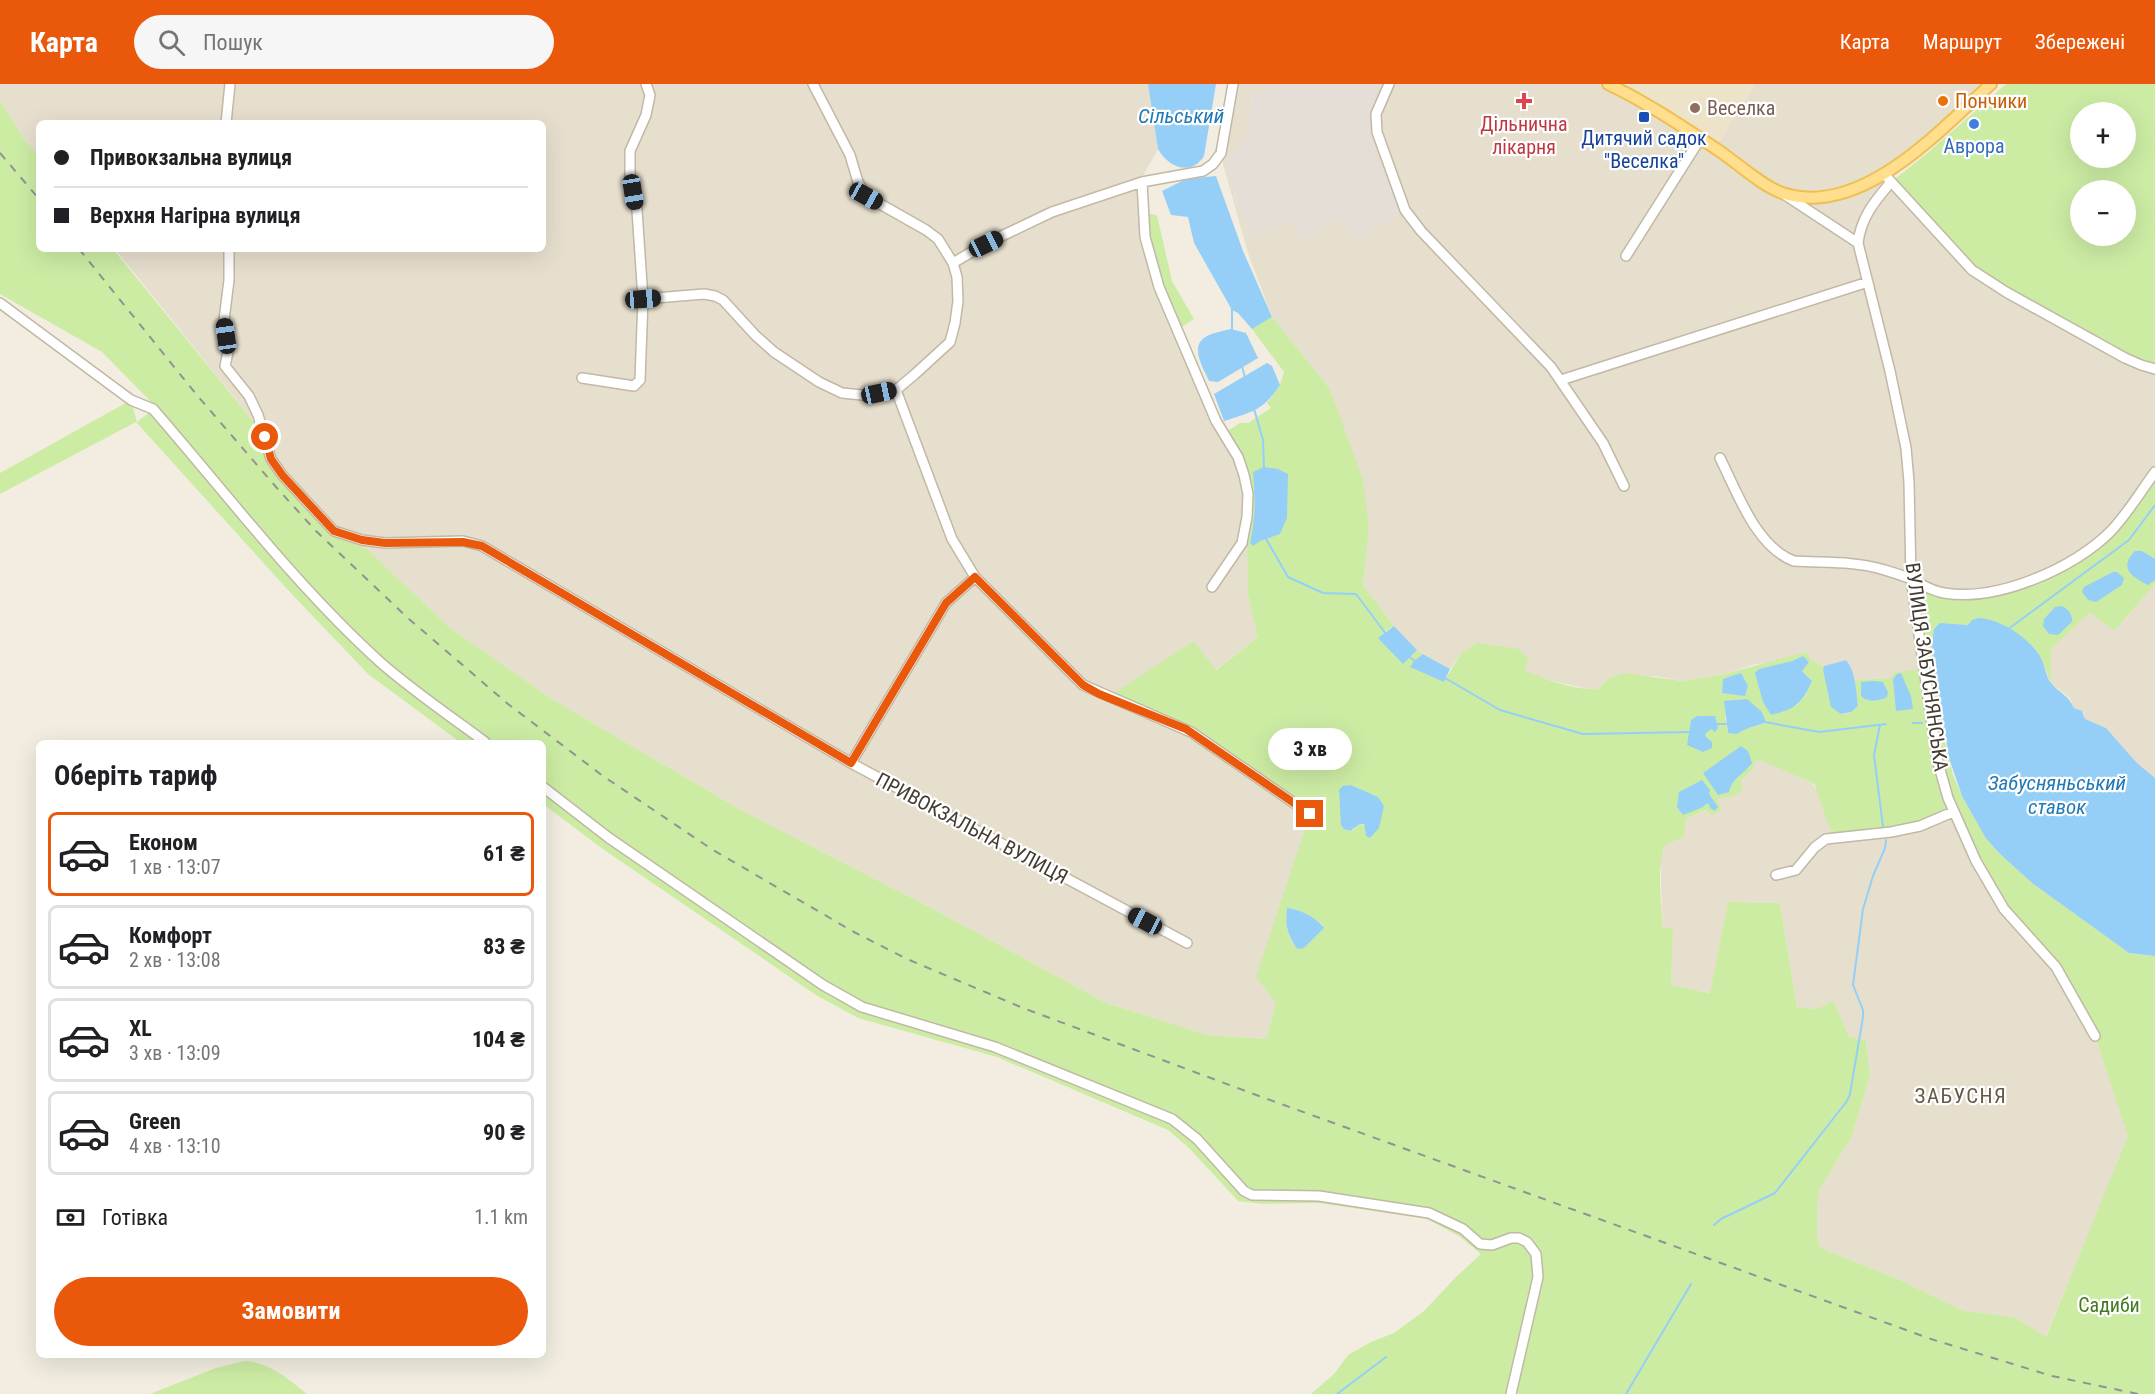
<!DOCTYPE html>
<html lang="uk">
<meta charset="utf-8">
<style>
:root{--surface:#fff;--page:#f6f6f6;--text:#202124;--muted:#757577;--line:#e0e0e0;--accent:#ea580c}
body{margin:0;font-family:"Roboto Condensed",sans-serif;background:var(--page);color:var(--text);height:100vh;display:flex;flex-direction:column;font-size:22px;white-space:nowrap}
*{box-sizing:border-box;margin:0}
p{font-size:20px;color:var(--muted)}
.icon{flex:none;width:33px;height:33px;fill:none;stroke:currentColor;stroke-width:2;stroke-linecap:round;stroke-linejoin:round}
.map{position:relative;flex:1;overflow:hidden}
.details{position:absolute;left:36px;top:656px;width:510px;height:618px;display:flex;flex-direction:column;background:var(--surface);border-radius:9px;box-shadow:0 6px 24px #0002}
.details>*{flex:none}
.guide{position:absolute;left:36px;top:36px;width:510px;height:132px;border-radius:9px;box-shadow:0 6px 24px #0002;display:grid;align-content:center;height:132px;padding:0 18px;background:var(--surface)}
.fabs{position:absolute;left:2070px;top:18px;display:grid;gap:12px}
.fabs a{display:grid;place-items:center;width:66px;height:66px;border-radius:50%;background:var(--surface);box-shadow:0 6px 24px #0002;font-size:30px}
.end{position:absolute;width:27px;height:27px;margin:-14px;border:8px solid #ea580c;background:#fff;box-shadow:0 0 0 3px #fff}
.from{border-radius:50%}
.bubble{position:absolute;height:42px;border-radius:21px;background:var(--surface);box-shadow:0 6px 24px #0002;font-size:20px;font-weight:700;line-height:42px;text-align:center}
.car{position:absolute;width:18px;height:36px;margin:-18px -9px;border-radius:8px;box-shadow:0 0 4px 2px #0007;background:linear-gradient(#222 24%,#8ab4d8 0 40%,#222 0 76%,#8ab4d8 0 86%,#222 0)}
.guide b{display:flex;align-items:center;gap:21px;height:57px;font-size:22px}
.guide b+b{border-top:2px solid var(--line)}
.guide i{width:15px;height:15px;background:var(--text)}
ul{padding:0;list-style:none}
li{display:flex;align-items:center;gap:18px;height:84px;margin:0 12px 9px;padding:0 6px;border:3px solid var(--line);border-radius:9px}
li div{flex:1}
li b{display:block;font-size:22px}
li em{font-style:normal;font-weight:700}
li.active{border-color:var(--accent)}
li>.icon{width:54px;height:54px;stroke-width:1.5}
h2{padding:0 18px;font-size:27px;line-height:72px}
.pay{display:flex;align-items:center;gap:15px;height:66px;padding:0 18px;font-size:22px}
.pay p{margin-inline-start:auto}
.action{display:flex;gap:12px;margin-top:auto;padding:12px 18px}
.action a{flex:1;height:69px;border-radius:36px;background:var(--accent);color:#fff;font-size:24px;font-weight:700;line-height:69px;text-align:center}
header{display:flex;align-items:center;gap:36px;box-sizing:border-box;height:84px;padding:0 30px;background:var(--accent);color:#fff}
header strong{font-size:28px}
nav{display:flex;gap:33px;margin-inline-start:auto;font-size:21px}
.search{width:420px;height:54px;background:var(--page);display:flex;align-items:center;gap:15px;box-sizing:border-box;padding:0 21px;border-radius:33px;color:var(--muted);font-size:22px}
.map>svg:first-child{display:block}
.residential{fill:#e7dfce}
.industrial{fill:#e4ded6}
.education{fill:#ede3c9}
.green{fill:#cceca4;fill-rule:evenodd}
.water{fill:#95cff7}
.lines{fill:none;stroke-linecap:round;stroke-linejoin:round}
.stream{stroke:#95cff7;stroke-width:2}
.minor-casing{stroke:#c1b8a5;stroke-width:12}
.major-casing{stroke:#efbf52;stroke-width:14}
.minor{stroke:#fff;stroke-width:9}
.major{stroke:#ffde8d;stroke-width:10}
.rail{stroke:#929292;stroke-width:2;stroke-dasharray:8 8;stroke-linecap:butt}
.route{stroke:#ea580c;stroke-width:8}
.health-dot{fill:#e0444e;stroke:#fff;stroke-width:2}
.food-dot{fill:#e8710a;stroke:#fff;stroke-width:2}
.education-dot{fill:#8d6e63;stroke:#fff;stroke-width:2}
.transit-dot{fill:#1a4fb4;stroke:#fff;stroke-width:2}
.shop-dot{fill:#3f7fe0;stroke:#fff;stroke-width:2}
.labels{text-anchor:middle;stroke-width:4.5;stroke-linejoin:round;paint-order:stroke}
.food-label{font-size:20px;fill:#c56008;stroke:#fff;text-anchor:start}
.education-label{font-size:20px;fill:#785e54;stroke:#fff;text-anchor:start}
.health-label{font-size:20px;fill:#be3a42;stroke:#fff}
.transit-label{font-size:20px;fill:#164399;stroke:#fff}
.shop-label{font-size:20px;fill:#366cbe;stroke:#fff}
.street-label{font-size:20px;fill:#443c31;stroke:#fff}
.park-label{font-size:20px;fill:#427a20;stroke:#fff}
.water-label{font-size:21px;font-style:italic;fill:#2179b8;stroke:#fff}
.neighbourhood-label{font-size:21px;letter-spacing:1.5px;fill:#675a47;stroke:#fff}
</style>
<header>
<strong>Карта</strong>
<div class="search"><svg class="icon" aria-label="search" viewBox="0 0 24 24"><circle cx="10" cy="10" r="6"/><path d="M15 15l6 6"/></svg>Пошук</div>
<nav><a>Карта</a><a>Маршрут</a><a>Збережені</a></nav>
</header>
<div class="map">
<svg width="2155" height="1310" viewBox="0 0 2155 1310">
<rect width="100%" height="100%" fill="#f2ede0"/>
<path class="residential" d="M 0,0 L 1148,0 L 1158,65 L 1143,92 L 1143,129 L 1145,153 L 1217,335 L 1240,372 L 1250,431 L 1247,459 L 1248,512 L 1258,553 L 1215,586 L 1194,557 L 1175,640 L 1310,730 L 1285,809 L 1276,919 L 1266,955 L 1208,951 L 1106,919 L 937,827 L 741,726 L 552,615 L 449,543 L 367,465 L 334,450 L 271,383 L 262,348 L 115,165 L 543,165 L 543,39 L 39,39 L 39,73 L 13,41 L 0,20 Z
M 1229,0 L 1283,0 L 1253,10 L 1247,51 L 1225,80 L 1249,155 L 1291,137 L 1301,157 L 1337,132 L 1376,39 L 1389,0 L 1608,0 L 1715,64 L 1755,0 L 1991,0 L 1884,90 L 2155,285 L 2155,388 L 2120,437 L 1923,585 L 1891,594 L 1854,596 L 1849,579 L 1846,576 L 1824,582 L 1811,576 L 1756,580 L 1721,591 L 1682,597 L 1655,592 L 1609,594 L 1598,605 L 1588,605 L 1540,594 L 1524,586 L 1461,569 L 1450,585 L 1417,566 L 1394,542 L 1363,501 L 1369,444 L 1330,305 L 1272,233 L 1248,169 L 1223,80 L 1222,53 Z
M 2155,500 L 2155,694 L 2137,679 L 2106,644 L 2085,635 L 2084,629 L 2074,624 L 2070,614 L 2051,599 L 2051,565 L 2090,527 L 2114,547 Z
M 1760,675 L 1810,698 L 1818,706 L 1953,728 L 2056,883 L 2095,952 L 2129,1053 L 2045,1254 L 2014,1233 L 1964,1227 L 1900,1196 L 1821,1164 L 1817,1154 L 1818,1108 L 1852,1052 L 1870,991 L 1866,956 L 1849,953 L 1834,917 L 1816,925 L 1797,923 L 1780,819 L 1728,818 L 1711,909 L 1671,901 L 1673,845 L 1663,844 L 1661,804 L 1661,774 L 1664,762 L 1684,753 L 1686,735 L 1705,726 L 1722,726 L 1718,717 L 1719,714 L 1732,713 L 1741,696 L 1752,686 L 1754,678 Z"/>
<path class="industrial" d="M 1283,0 L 1389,0 L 1376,30 L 1405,126 L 1357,159 L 1337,133 L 1301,158 L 1291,137 L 1249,155 L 1225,80 L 1247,51 L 1253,10 Z"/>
<path class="education" d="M 1630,0 L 1755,0 L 1715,65 L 1625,9 Z"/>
<path class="green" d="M 2006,0 L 2155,0 L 2155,285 L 2141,281 L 1983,193 L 1891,98 L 1925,71 ZM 2080,28 L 2126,28 L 2126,74 L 2080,74 ZM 2080,106 L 2126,106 L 2126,152 L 2080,152 Z
M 0,17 L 24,55 L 39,73 L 39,165 L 113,165 L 262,348 L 271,383 L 334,450 L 367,465 L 449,543 L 552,615 L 741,726 L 937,827 L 1106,919 L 1208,951 L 1266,955 L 1276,919 L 1256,893 L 1310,730 L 1208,659 L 1108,613 L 1194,557 L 1216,586 L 1258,553 L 1248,512 L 1247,459 L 1250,431 L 1250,411 L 1226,348 L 1240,339 L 1248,339 L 1271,324 L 1267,319 L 1280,301 L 1284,288 L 1252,245 L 1272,233 L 1330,305 L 1363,396 L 1369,444 L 1363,501 L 1394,542 L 1384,548 L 1408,573 L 1417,566 L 1423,570 L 1414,577 L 1444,598 L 1461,569 L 1477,559 L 1519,565 L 1529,576 L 1524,586 C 1546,596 1574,606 1598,605 L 1609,594 L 1625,589 L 1682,597 L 1721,591 L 1806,568 L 1811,576 L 1824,582 L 1823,586 L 1841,630 C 1849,630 1852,627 1858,622 L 1854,596 L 1891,594 L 1895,588 L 1923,585 L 1911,495 L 1926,504 L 1967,510 L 2040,491 L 2098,458 L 2155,388 L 2155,500 L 2114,547 L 2090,528 L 2051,565 L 2051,599 C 2046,588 2042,575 2035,565 C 2024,551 1989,530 1973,536 L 1969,541 L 1940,539 L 1932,553 L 1932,562 L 1945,658 L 1953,691 L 1962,712 L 1985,753 L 1999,769 L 2032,799 L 2129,869 L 2155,872 L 2155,1310 L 1311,1310 L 1334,1290 L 1348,1271 L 1371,1258 L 1394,1249 L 1424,1227 L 1456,1193 L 1481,1170 L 1459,1152 L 1427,1135 L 1319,1119 L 1262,1120 L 1238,1117 L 1189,1064 L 1168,1046 L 997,973 L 858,934 L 816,911 L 600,763 L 543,720 L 543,658 L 460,658 L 368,590 L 287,505 L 136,338 L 0,410 L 0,389 L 131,316 L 137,338 L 156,323 L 102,268 L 0,210 ZM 1803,572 L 1802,587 L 1812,597 L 1805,612 L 1796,622 L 1792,577 ZM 1762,628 L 1766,638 L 1757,642 L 1728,649 L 1725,631 ZM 1760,676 L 1810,698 L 1815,701 L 1829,743 L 1838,752 L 1928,739 L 1953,728 L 2004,825 L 2056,883 L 2095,952 L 2128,1052 L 2046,1253 L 2014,1233 L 1964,1227 L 1900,1196 L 1821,1164 L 1817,1154 L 1818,1108 L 1852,1052 L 1870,991 L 1866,956 L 1849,953 L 1834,917 L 1816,925 L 1797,923 L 1780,819 L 1728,818 L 1710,909 L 1671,901 L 1673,844 L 1663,844 C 1661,817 1657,788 1664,762 L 1684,753 L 1686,735 L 1705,726 L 1712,731 L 1722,726 L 1718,717 L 1719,714 L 1732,713 L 1743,706 L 1741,696 L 1752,686 L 1755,678 ZM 1351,701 L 1378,713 L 1366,752 L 1364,741 L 1360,740 L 1353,746 L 1347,747 ZM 1287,825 L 1295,825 L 1322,840 L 1297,865 C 1287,851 1285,841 1287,825 Z
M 1143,129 L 1157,131 L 1172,197 L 1194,235 L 1177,246 L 1166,220 Z
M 245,1277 C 269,1278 289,1295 307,1310 L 150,1310 L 216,1284 Z"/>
<path class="water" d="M 1148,0 L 1216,0 L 1204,72 C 1191,93 1168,83 1158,65 Z
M 1216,92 L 1243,167 L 1272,233 L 1252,245 L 1238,229 L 1232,226 L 1194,159 L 1188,133 L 1171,131 L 1162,107 L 1186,95 Z
M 1231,245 L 1246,249 L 1258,274 L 1218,298 L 1209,297 C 1204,285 1190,264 1204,254 C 1210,249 1223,247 1231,245 Z
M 1267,279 L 1272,282 L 1280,301 C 1262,327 1254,327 1224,337 L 1214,310 Z
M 1264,383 L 1278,385 L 1288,390 L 1287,434 L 1280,450 L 1260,457 L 1253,462 L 1250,459 C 1256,433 1255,414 1253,388 Z
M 2135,467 L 2142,467 L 2155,475 L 2155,496 L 2148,501 C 2132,493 2118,484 2135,467 Z
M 2113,488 L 2117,488 L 2124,494 L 2122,501 L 2096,518 L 2088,516 L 2082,508 L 2084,503 Z
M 2061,522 C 2068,524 2073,531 2072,538 L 2058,551 L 2049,550 L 2043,542 L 2044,535 L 2055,523 Z
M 1978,534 C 2001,535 2030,554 2041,574 C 2045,582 2046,594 2052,600 C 2061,610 2069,612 2074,624 L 2082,627 L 2085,635 L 2106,644 L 2137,679 L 2155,694 L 2155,872 L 2129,869 L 2032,799 L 1999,769 L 1985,753 L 1962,712 L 1949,674 L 1932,562 L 1934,545 L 1940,539 L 1968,541 L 1972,536 Z
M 1394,542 L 1417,566 L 1403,580 L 1378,554 Z
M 1423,570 L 1450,585 L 1444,598 L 1410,583 L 1414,577 Z
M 1803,572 L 1809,578 L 1802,587 L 1812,597 C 1802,620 1795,625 1771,631 L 1763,618 L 1755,589 L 1759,585 L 1792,577 Z
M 1846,576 C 1856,587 1856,608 1858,622 L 1851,628 L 1841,630 L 1831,623 L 1823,586 L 1824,582 Z
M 1741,589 L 1748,602 L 1745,612 L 1722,609 L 1723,595 Z
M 1901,589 L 1911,612 L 1913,625 L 1896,627 L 1893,595 L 1897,590 Z
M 1873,597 L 1883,598 L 1888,608 L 1887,613 C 1879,617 1868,619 1861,612 L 1861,598 Z
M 1747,615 L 1762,628 L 1766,638 C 1756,643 1746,643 1737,650 L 1728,649 L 1724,617 Z
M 1697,632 L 1715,632 L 1718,644 L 1715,648 L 1711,645 L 1705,650 L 1706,653 L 1712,658 L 1712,664 L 1703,668 L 1687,661 L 1691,636 Z
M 1741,662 L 1748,667 L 1752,679 C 1743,691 1732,694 1729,708 L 1718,711 L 1703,689 Z
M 1702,696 L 1710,706 L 1709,710 L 1718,723 L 1715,727 L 1710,724 L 1709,720 L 1706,720 L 1703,723 L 1683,731 L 1677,723 L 1679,708 Z
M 1351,701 L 1378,713 L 1384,722 L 1379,744 L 1370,754 L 1366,752 L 1364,740 L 1360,740 L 1350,747 L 1344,745 L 1341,741 L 1339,706 L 1343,702 Z
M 1287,824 C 1300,825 1317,834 1324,844 L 1304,864 L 1297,865 C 1287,849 1285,843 1287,824 Z"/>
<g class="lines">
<path class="stream" d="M 1232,224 L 1232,248
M 1242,282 L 1245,294
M 1254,325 L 1263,356 L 1264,384
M 1265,453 L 1288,493 L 1323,509 L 1356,510 L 1386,550
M 2007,546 L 2129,456 L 2155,421
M 1406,571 L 1417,578
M 1445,594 L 1500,626 L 1583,650 L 1691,648
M 1765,638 L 1819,648 L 1886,640
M 1913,639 L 1922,639
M 1717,640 L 1729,640
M 1880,641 L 1874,671 L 1883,743
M 1714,1141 L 1721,1135 L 1775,1109 L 1847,1017 L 1850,1010 L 1863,933 L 1863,926 L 1853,901 L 1863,825 L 1873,792 L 1885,764 L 1886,756
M 1337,1310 L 1386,1273
M 1626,1310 L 1691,1200"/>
<defs>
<path id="minor" d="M 1389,0 L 1376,30 L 1377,48 L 1405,126 L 1421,147 L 1551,283 L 1603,359 L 1624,402
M 226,39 L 230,0
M 1884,90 L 1972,186 L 2006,208 L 2125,274 L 2141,281 L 2155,285
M 1142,98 L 1145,153 L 1159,203 L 1216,337 L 1238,373 L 1244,391 L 1248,410 L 1247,433 L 1242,459 L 1212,503
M 1782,109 L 1858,159 L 1890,287 L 1906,364 L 1909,398 L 1911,495 L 1937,675 L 1948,714 L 1976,777 L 2004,825 L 2056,883 L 2095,952
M 1858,159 C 1861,133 1875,117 1891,98
M 229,165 L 229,196 L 224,236 L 228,268 L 225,282 L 249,312 L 258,331 L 271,375 L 283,392 L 334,447 L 362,456 L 385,459 L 463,457 L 482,462 L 851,679 L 1187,859
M 1626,172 L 1700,55
M 953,179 L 985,160 L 1052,128 L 1142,98 L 1203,87 L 1213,80 L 1221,69 L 1233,0
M 643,215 L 704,210 L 715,212 L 723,216 L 755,251 L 774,268 L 819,298 L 842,309 L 862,311 L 896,306 L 914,291 L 950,258 L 955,239 L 958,217 L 957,193 L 953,179 L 938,155 L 926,146 L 866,112 L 858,98 L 850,71 L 813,0
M 0,219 L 131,316 L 153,325 C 227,410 296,502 380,578 C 413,607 450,632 485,658
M 582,294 L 634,302 L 640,296 L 643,215 L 637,126 L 630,90 L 630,67 L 646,31 L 650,11 L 646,0
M 1561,296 L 1868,198
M 896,306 L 952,455 L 975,493 L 1083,601 L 1191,648 L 1310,730
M 1720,374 C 1737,408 1756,463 1794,477 C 1822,479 1854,477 1881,485 C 1891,488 1902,491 1911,495 C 1923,501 1931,507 1944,509 C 1997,518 2075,484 2111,447 C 2128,429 2141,407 2155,388
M 851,679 L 946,519 L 975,493
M 543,703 L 609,754 L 823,901 L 862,923 L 995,963 L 1172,1035 L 1197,1055 L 1244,1107 L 1252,1111 L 1319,1112 L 1429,1129 L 1463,1145 L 1480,1160 L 1492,1161 L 1511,1154 L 1519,1154 L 1527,1158 L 1536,1170 L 1538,1193 L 1511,1310
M 1776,791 L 1796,786 L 1815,763 L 1826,755 L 1891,748 L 1920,742 L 1953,728"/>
<path id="major" d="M 1608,0 C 1646,18 1683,43 1718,66 C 1737,79 1761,101 1782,109 C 1860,135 1939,47 1991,0"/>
</defs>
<use href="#minor" class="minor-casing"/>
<use href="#major" class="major-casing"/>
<use href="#minor" class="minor"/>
<use href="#major" class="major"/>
<path class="rail" d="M 0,69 L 39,115
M 79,165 L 196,310 L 276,403 L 316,447 L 409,535 L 508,620 L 603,692 L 713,766 L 854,848 L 907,875 L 1023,924 L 1259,1012 L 1931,1255 L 2052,1292 L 2138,1310"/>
</g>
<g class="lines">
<path class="route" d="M 265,353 L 271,375 L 283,392 L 334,447 L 362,456 L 385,459 L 463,458 L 482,462 L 851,679 L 946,519 L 975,493 L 1083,601 L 1099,610 L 1186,645 L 1310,730"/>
</g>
<path class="health-dot" d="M1521 8h6v6h6v6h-6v6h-6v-6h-6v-6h6z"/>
<circle class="food-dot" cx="1943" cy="17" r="6"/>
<circle class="education-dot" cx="1695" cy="24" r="6"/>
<rect class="transit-dot" x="1638" y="27" width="12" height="12" rx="3"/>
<circle class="shop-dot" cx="1974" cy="40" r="6"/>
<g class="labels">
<g class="food-label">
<text x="1955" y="24">Пончики</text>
</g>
<g class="education-label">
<text x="1707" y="31">Веселка</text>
</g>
<g class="health-label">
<text x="1524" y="47">Дільнична<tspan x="1524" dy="23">лікарня</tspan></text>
</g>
<g class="transit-label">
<text x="1644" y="61">Дитячий садок<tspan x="1644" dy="23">"Веселка"</tspan></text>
</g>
<g class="shop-label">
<text x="1974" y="69">Аврора</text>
</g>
<g class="street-label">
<text transform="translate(1927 583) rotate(82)" y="7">ВУЛИЦЯ ЗАБУСНЯНСЬКА</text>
<text transform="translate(972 744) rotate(28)" y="7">ПРИВОКЗАЛЬНА ВУЛИЦЯ</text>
</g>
<g class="park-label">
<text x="2109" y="1228">Садиби</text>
</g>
<g class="water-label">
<text x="1181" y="39">Сільський</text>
<text x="2057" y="706">Забусняньський<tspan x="2057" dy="24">ставок</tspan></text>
</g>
<g class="neighbourhood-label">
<text x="1961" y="1019">ЗАБУСНЯ</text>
</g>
</g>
</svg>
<div class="fabs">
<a>+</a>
<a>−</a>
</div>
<i class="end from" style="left:265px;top:353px"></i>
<i class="end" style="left:1310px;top:730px"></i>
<div class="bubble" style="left:1268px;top:644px;width:84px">3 хв</div>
<i class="car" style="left:633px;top:108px;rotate:171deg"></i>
<i class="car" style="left:866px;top:112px;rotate:119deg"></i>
<i class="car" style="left:986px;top:160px;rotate:64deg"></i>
<i class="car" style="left:643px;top:215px;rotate:86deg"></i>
<i class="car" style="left:226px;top:252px;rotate:352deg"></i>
<i class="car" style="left:879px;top:309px;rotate:78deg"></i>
<i class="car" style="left:1145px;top:837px;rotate:298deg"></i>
<div class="guide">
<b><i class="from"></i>Привокзальна вулиця</b>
<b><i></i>Верхня Нагірна вулиця</b>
</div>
<section class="details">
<h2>Оберіть тариф</h2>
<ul>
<li class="active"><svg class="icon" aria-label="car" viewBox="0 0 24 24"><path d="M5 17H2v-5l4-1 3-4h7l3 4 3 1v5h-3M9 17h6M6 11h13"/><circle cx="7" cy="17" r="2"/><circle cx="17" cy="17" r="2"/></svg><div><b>Економ</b><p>1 хв · 13:07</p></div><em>61 ₴</em></li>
<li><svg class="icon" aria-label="car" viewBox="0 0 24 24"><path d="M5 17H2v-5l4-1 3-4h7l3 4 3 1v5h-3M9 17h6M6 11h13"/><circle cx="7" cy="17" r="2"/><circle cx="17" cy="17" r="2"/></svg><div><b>Комфорт</b><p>2 хв · 13:08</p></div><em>83 ₴</em></li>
<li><svg class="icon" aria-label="car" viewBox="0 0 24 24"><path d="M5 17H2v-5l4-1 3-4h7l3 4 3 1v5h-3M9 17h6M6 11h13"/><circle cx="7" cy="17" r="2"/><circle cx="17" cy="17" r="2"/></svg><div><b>XL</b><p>3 хв · 13:09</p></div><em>104 ₴</em></li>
<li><svg class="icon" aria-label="car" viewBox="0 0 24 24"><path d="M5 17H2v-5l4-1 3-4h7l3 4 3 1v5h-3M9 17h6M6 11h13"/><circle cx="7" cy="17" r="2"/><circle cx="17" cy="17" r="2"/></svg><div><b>Green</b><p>4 хв · 13:10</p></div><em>90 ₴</em></li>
</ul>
<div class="pay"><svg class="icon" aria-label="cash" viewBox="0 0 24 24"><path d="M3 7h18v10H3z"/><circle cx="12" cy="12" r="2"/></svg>Готівка<p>1.1 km</p></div>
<div class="action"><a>Замовити</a></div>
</section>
</div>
